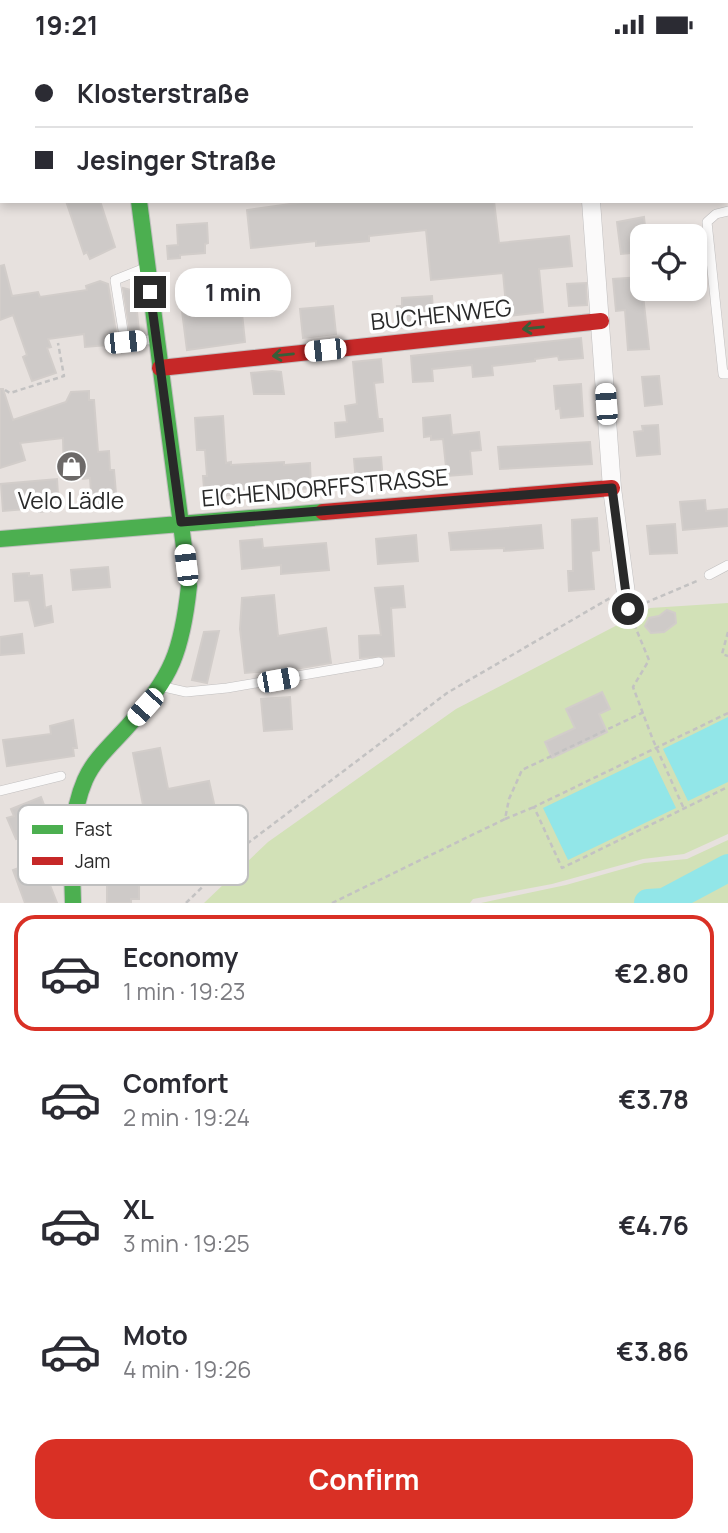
<!DOCTYPE html>
<meta charset="utf-8">
<style>
:root{--surface:#fff;--page:#f7f7f7;--text:#2b2b33;--muted:#7c7c81;--line:#e1e1e2;--accent:#d93025}
body{margin:0;font-family:Manrope,sans-serif;background:var(--page);color:var(--text);height:100vh;display:flex;flex-direction:column;font-size:26px;white-space:nowrap}
*{box-sizing:border-box;margin:0}
p{font-size:23px;color:var(--muted)}
.icon{flex:none;width:38px;height:38px;fill:none;stroke:currentColor;stroke-width:2;stroke-linecap:round;stroke-linejoin:round}
.map{position:relative;height:854px;overflow:hidden}
.details{display:flex;flex-direction:column;background:var(--surface);flex:1}
.details>*{flex:none}
.banner{position:absolute;left:0px;top:0px;width:728px;height:154px;box-shadow:0 4px 10px #0003;display:grid;align-content:center;height:154px;padding:0 35px;background:var(--surface)}
.fabs{position:absolute;left:630px;top:175px;display:grid;gap:14px}
.fabs a{display:grid;place-items:center;width:77px;height:77px;border-radius:14px;background:var(--surface);box-shadow:0 4px 10px #0003;font-size:35px}
.end{position:absolute;width:32px;height:32px;margin:-16px;border:9px solid #292929;background:#fff;box-shadow:0 0 0 4px #fff}
.from{border-radius:50%}
.bubble{position:absolute;height:49px;border-radius:21px;background:var(--surface);box-shadow:0 4px 10px #0003;font-size:23px;font-weight:700;line-height:49px;text-align:center}
.car{position:absolute;width:21px;height:42px;margin:-21px -10px;border-radius:9px;box-shadow:0 0 5px 2px #0007;background:linear-gradient(#fff 24%,#345 0 40%,#fff 0 76%,#345 0 86%,#fff 0)}
.banner b{display:flex;align-items:center;gap:24px;height:66px;font-size:26px}
.banner b+b{border-top:2px solid var(--line)}
.banner i{width:18px;height:18px;background:var(--text)}
ul{padding:12px 0 0;list-style:none}
li{display:flex;align-items:center;gap:21px;height:116px;margin:0 14px 10px;padding:0 21px;border:4px solid transparent;border-radius:21px}
li div{flex:1}
li b{display:block;font-size:26px}
li em{font-style:normal;font-weight:700}
li.on{border-color:var(--accent)}
li>.icon{width:63px;height:63px;stroke-width:1.5}
.primary-button{display:flex;gap:14px;margin-top:auto;padding:14px 35px}
.primary-button a{flex:1;height:80px;border-radius:21px;background:var(--accent);color:#fff;font-size:28px;font-weight:700;line-height:80px;text-align:center}
.status{display:flex;justify-content:space-between;align-items:center;height:49px;padding:0 35px;background:var(--surface);direction:ltr}
.status svg{height:19px;fill:currentColor}
.map>svg:first-child{display:block}
.green{fill:#d2e1b7}
.water{fill:#92e6e8}
.lines{fill:none;stroke-linecap:round;stroke-linejoin:round}
.river{stroke:#92e6e8;stroke-width:28}
.building{fill:#cecac8;stroke:#d2cdca;stroke-width:2}
.lane-casing{stroke:#c1bfbf;stroke-width:10}
.street-casing{stroke:#c1bfbf;stroke-width:19}
.fast-casing{stroke:#c1bfbf;stroke-width:18}
.jam-casing{stroke:#c1bfbf;stroke-width:18}
.path{stroke:#c3c2c2;stroke-width:2.5;stroke-dasharray:5 3.5;stroke-linecap:butt}
.lane{stroke:#fbfafa;stroke-width:9}
.street{stroke:#fbfafa;stroke-width:18}
.fast{stroke:#4caf50;stroke-width:16}
.jam{stroke:#c62828;stroke-width:16}
.oneway{stroke:#375f39}
.route{stroke:#292929;stroke-width:9}
.labels{text-anchor:middle;stroke-width:7;stroke-linejoin:round;paint-order:stroke}
.street-label{font-size:23px;fill:#292929;stroke:#fff}
.poi-label{font-size:23px;fill:#292929;stroke:#fff}
.key{fill:#fff;stroke:#bfbfbf;stroke-width:2}
.key-label{font-size:19px;fill:#292929}
</style>
<div class="status"><b>19:21</b><svg viewBox="0 0 49 12"><path d="M0 12V9h3v3zM5 12V6h3v6zM10 12V3h3v9zM15 12V0h3v12zM26 1h20v11H26zM47 4h2v5h-2z"/></svg></div>
<div class="map">
<svg width="728" height="854" viewBox="0 0 728 854">
<rect width="100%" height="100%" fill="#e7e1de"/>
<path class="green" d="M 728,554 L 728,785 L 684,805 L 643,810 L 552,835 L 473,850 L 470,854 L 204,854 L 268,793 L 456,660 L 650,559 Z
M 728,791 L 728,854 L 481,854 L 566,836 L 644,814 L 687,810 Z"/>
<path class="water" d="M 728,668 L 728,733 L 688,752 L 663,700 Z
M 651,707 L 676,759 L 568,811 L 543,759 Z"/>
<g class="lines">
<path class="river" d="M 648,854 L 664,853 L 728,819"/>
</g>
<path class="building" d="M 66,152 L 100,152 L 115,198 L 90,210 L 87,203 L 84,205 Z
M 312,152 L 494,152 L 499,194 L 569,187 L 572,217 L 539,220 L 543,263 L 507,267 L 503,224 L 431,231 L 426,181 L 369,187 L 369,192 L 316,197 L 316,192 L 251,199 L 247,161 Z
M 644,168 L 646,187 L 642,187 L 642,203 L 621,205 L 617,173 Z
M 207,174 L 208,194 L 205,195 L 205,204 L 180,206 L 180,209 L 168,210 L 167,197 L 178,196 L 177,176 Z
M 4,216 L 12,247 L 38,243 L 40,248 L 87,241 L 86,237 L 100,232 L 108,235 L 116,284 L 106,285 L 107,296 L 85,298 L 84,285 L 48,290 L 51,298 L 47,299 L 56,324 L 32,332 L 23,308 L 27,306 L 13,266 L 0,271 L 0,217 Z
M 264,224 L 268,261 L 242,264 L 245,293 L 187,301 L 178,231 L 207,228 L 207,235 L 247,230 L 247,226 Z
M 641,228 L 649,300 L 628,301 L 625,261 L 616,262 L 613,230 Z
M 586,234 L 587,256 L 569,257 L 567,235 Z
M 123,239 L 135,242 L 139,283 L 130,283 Z
M 432,247 L 434,275 L 399,279 L 397,257 L 402,257 L 402,249 Z
M 333,257 L 336,285 L 303,289 L 300,260 Z
M 581,289 L 583,309 L 559,311 L 558,307 L 535,310 L 535,312 L 492,317 L 493,326 L 473,328 L 472,316 L 432,320 L 433,332 L 413,333 L 411,307 Z
M 381,310 L 383,333 L 374,334 L 378,370 L 382,370 L 383,382 L 336,388 L 335,374 L 347,373 L 345,357 L 357,355 L 353,313 Z
M 272,322 L 281,323 L 284,345 L 254,345 L 251,324 Z
M 659,327 L 662,355 L 645,357 L 642,328 Z
M 581,335 L 583,367 L 561,369 L 560,359 L 556,360 L 554,337 Z
M 0,340 L 3,340 L 13,371 L 66,353 L 71,343 L 89,342 L 89,351 L 94,351 L 98,403 L 109,402 L 110,421 L 114,421 L 117,456 L 92,458 L 90,429 L 83,430 L 82,426 L 64,426 L 63,389 L 20,394 L 25,411 L 0,419 Z
M 450,366 L 452,386 L 479,383 L 481,401 L 470,402 L 472,425 L 447,427 L 443,390 L 431,391 L 431,387 L 424,388 L 423,369 Z
M 223,367 L 226,414 L 231,413 L 231,416 L 284,413 L 284,416 L 310,414 L 311,439 L 209,448 L 208,439 L 204,439 L 203,427 L 207,427 L 205,401 L 197,401 L 195,369 Z
M 658,376 L 660,405 L 637,407 L 634,383 L 643,382 L 642,377 Z
M 590,393 L 592,415 L 500,420 L 498,398 Z
M 381,408 L 383,432 L 356,434 L 354,410 Z
M 57,430 L 59,461 L 39,463 L 39,459 L 3,462 L 1,435 Z
M 705,451 L 706,462 L 728,460 L 728,477 L 683,481 L 680,453 Z
M 597,469 L 599,501 L 591,502 L 594,540 L 569,542 L 568,522 L 573,522 L 572,471 Z
M 675,475 L 677,504 L 650,505 L 647,477 Z
M 541,476 L 543,499 L 504,502 L 504,499 L 451,501 L 449,484 Z
M 416,486 L 418,512 L 378,515 L 376,490 Z
M 262,490 L 263,499 L 326,494 L 329,521 L 281,525 L 281,516 L 242,520 L 240,492 Z
M 108,518 L 110,538 L 73,541 L 71,521 Z
M 29,524 L 29,527 L 42,526 L 45,559 L 51,557 L 53,573 L 35,577 L 29,551 L 15,552 L 13,525 Z
M 403,537 L 405,558 L 391,559 L 394,607 L 360,609 L 359,587 L 381,586 L 375,539 Z
M 274,546 L 278,587 L 326,579 L 331,614 L 295,620 L 245,624 L 240,580 L 242,549 Z
M 667,561 L 675,564 L 676,574 L 664,583 L 651,584 L 645,577 L 649,569 L 659,567 Z
M 219,582 L 207,634 L 192,631 L 204,583 Z
M 22,585 L 24,604 L 0,606 L 0,588 Z
M 602,643 L 610,660 L 599,665 L 607,683 L 552,709 L 545,693 L 575,679 L 566,660 Z
M 290,648 L 292,680 L 264,682 L 261,650 Z
M 73,671 L 77,699 L 73,699 L 74,707 L 7,717 L 3,691 L 51,685 L 50,677 Z
M 160,699 L 168,740 L 209,732 L 215,759 L 147,772 L 155,816 L 138,819 L 129,773 L 123,774 L 120,760 L 143,756 L 133,704 Z
M 41,748 L 55,784 L 25,796 L 22,788 L 16,790 L 7,769 L 14,767 L 11,760 Z
M 40,811 L 48,831 L 57,854 L 25,854 L 13,821 Z
M 107,832 L 139,832 L 139,850 L 131,850 L 131,854 L 107,854 Z"/>
<g class="lines">
<defs>
<path id="lane" d="M 728,162 L 716,165 L 707,173 L 723,325 L 728,325
M 145,219 L 115,231 L 125,294 L 155,290
M 709,526 L 728,516
M 164,638 L 186,643 L 227,639 L 379,613
M 0,742 L 61,727"/>
<path id="street" d="M 361,0 L 362,2
M 578,0 L 578,2
M 726,40 L 728,40
M 0,112 L 2,112
M 591,152 L 612,439 L 628,560"/>
<path id="fast" d="M 125,0 L 125,2
M 0,490 L 323,463
M 73,854 C 72,813 68,770 85,731 C 94,710 113,694 128,677 C 172,628 182,602 189,537 L 139,152"/>
<path id="jam" d="M 160,319 L 601,272
M 323,463 L 612,439"/>
</defs>
<use href="#lane" class="lane-casing"/>
<use href="#street" class="street-casing"/>
<use href="#fast" class="fast-casing"/>
<use href="#jam" class="jam-casing"/>
<path class="path" d="M 5,341 L 10,344 L 64,327 L 58,294
M 645,554 L 697,532
M 634,575 L 649,611 L 633,638 L 653,691 L 684,760
M 728,583 L 722,605 L 728,607
M 728,664 L 534,758 L 562,819 L 728,738
M 505,770 L 534,758
M 186,854 L 244,797 L 447,644 L 610,549
M 332,854 L 505,770 L 509,750 L 522,721 L 644,663"/>
<use href="#lane" class="lane"/>
<use href="#street" class="street"/>
<use href="#fast" class="fast"/>
<use href="#jam" class="jam"/>
</g>
<defs><path id="oneway-shaft" d="M-6 0H5M1.5-3L5.5 0L1.5 3" fill="none" stroke-width="1.6" stroke-linecap="round" stroke-linejoin="round" transform="scale(1.75)"/></defs>
<g class="oneway">
<use href="#oneway-shaft" transform="translate(533 279) rotate(174)"/>
<use href="#oneway-shaft" transform="translate(283 306) rotate(174)"/>
</g>
<g class="lines">
<path class="route" d="M 150,243 L 181,473 L 612,439 L 628,560"/>
</g>
<defs>
<symbol id="shop-disc" viewBox="-11 -11 22 22"><circle r="9.5" fill="#6c6968" stroke="#fff"/><path d="M-5-2.5h2.3a2.7 3.5 0 0 1 5.4 0H5L5.5 6h-11ZM-1.5-2.5h3a1.5 2.3 0 0 0-3 0Z" fill="#fff"/></symbol>
</defs>
<g fill-rule="evenodd">
<use href="#shop-disc" x="54" y="400" width="35" height="35"/>
</g>
<g class="labels">
<g class="street-label">
<text transform="translate(441 266) rotate(-6)" y="8">BUCHENWEG</text>
<text transform="translate(325 439) rotate(-5)" y="8">EICHENDORFFSTRASSE</text>
</g>
<g class="poi-label">
<text x="71" y="460">Velo Lädle</text>
</g>
</g>
<rect x="18" y="756" width="230" height="80" rx="10" class="key"/>
<rect x="32" y="776" width="31" height="9" fill="#4caf50"/>
<rect x="32" y="808" width="31" height="8" fill="#c62828"/>
<g class="key-label">
<text x="75" y="787">Fast</text>
<text x="75" y="819">Jam</text>
</g>
</svg>
<div class="fabs">
<a><svg class="icon" aria-label="locate" viewBox="0 0 24 24"><circle cx="12" cy="12" r="6"/><path d="M12 2v4M12 18v4M2 12h4M18 12h4"/></svg></a>
</div>
<i class="end from" style="left:628px;top:560px"></i>
<i class="end" style="left:150px;top:243px"></i>
<div class="bubble" style="left:175px;top:219px;width:116px">1 min</div>
<i class="car" style="left:125px;top:293px;rotate:84deg"></i>
<i class="car" style="left:325px;top:301px;rotate:264deg"></i>
<i class="car" style="left:606px;top:355px;rotate:356deg"></i>
<i class="car" style="left:186px;top:516px;rotate:353deg"></i>
<i class="car" style="left:278px;top:631px;rotate:80deg"></i>
<i class="car" style="left:145px;top:658px;rotate:222deg"></i>
<div class="banner">
<b><i class="from"></i>Klosterstraße</b>
<b><i></i>Jesinger Straße</b>
</div>
</div>
<section class="details">
<ul>
<li class="on"><svg class="icon" aria-label="car" viewBox="0 0 24 24"><path d="M5 17H2v-5l4-1 3-4h7l3 4 3 1v5h-3M9 17h6M6 11h13"/><circle cx="7" cy="17" r="2"/><circle cx="17" cy="17" r="2"/></svg><div><b>Economy</b><p>1 min · 19:23</p></div><em>€2.80</em></li>
<li><svg class="icon" aria-label="car" viewBox="0 0 24 24"><path d="M5 17H2v-5l4-1 3-4h7l3 4 3 1v5h-3M9 17h6M6 11h13"/><circle cx="7" cy="17" r="2"/><circle cx="17" cy="17" r="2"/></svg><div><b>Comfort</b><p>2 min · 19:24</p></div><em>€3.78</em></li>
<li><svg class="icon" aria-label="car" viewBox="0 0 24 24"><path d="M5 17H2v-5l4-1 3-4h7l3 4 3 1v5h-3M9 17h6M6 11h13"/><circle cx="7" cy="17" r="2"/><circle cx="17" cy="17" r="2"/></svg><div><b>XL</b><p>3 min · 19:25</p></div><em>€4.76</em></li>
<li><svg class="icon" aria-label="car" viewBox="0 0 24 24"><path d="M5 17H2v-5l4-1 3-4h7l3 4 3 1v5h-3M9 17h6M6 11h13"/><circle cx="7" cy="17" r="2"/><circle cx="17" cy="17" r="2"/></svg><div><b>Moto</b><p>4 min · 19:26</p></div><em>€3.86</em></li>
</ul>
<div class="primary-button"><a>Confirm</a></div>
</section>
